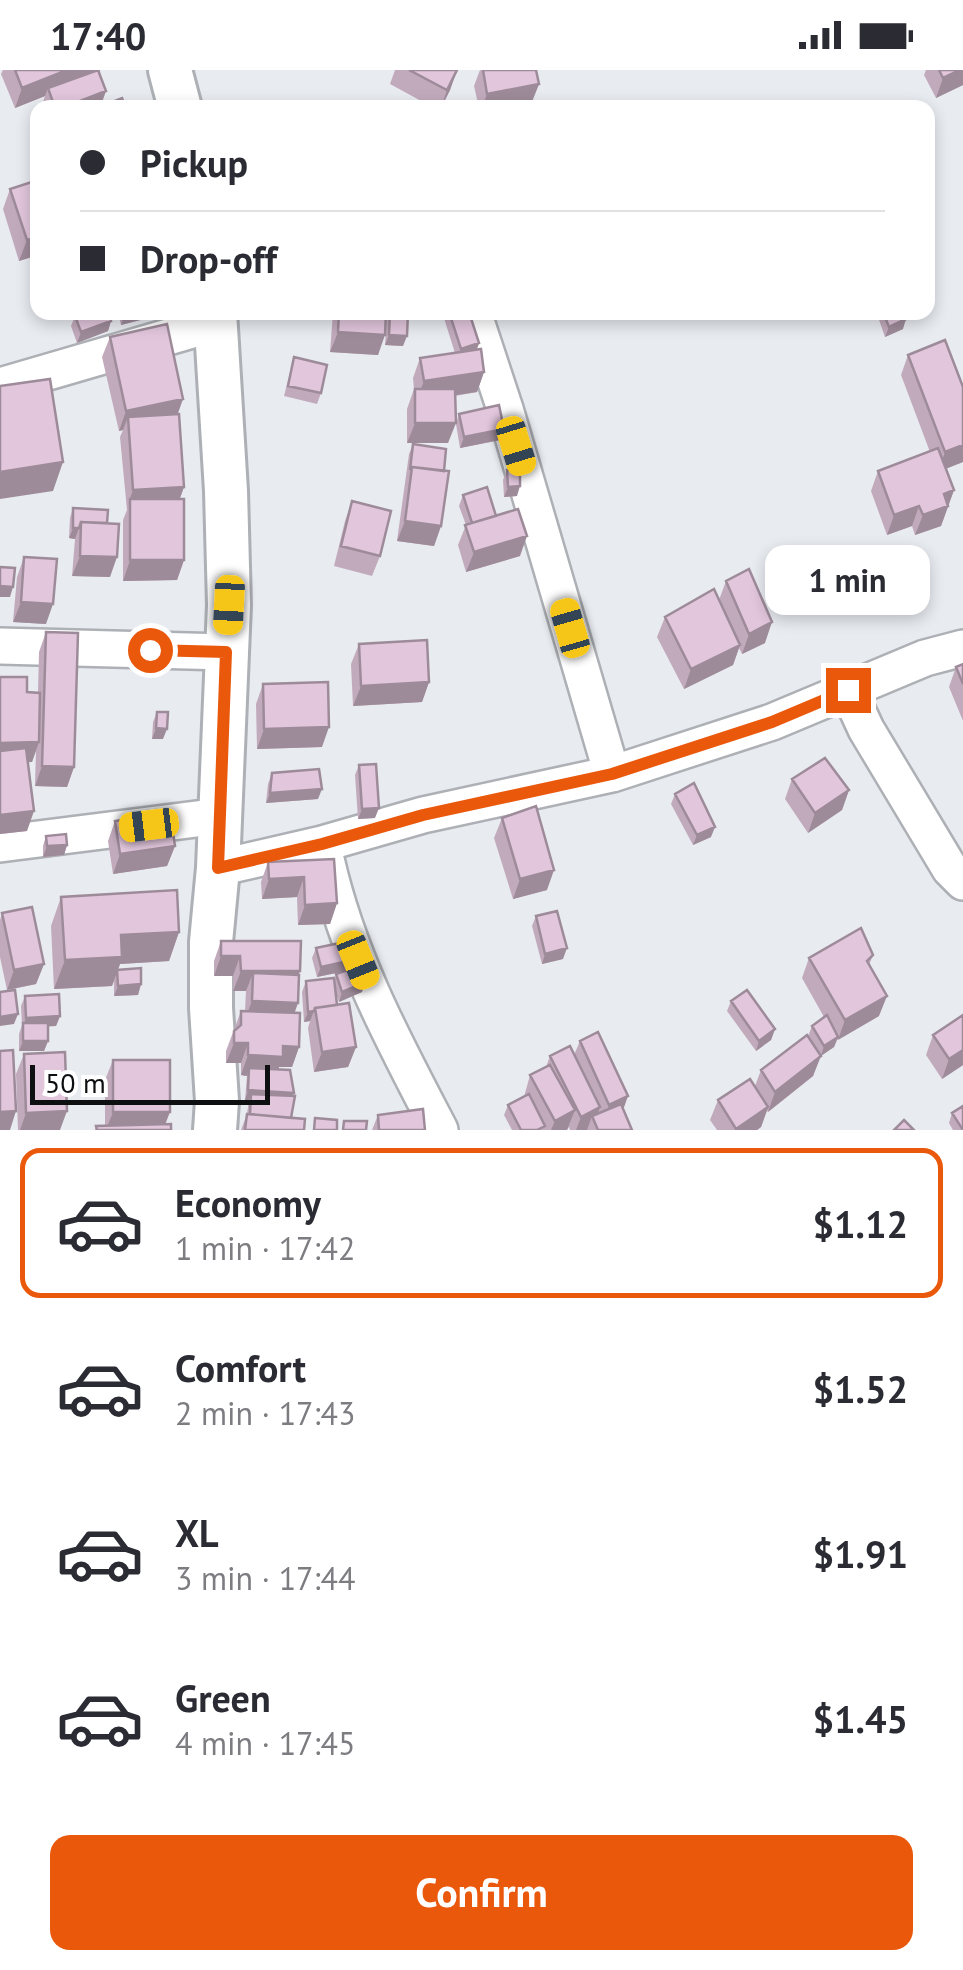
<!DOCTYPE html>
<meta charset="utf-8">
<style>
:root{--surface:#fff;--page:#f2f2f3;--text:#2b2b33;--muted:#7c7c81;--line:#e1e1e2;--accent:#ea580c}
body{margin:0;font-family:"PT Sans",sans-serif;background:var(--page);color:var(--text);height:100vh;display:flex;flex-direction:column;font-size:38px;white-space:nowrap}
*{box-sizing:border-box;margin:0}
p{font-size:32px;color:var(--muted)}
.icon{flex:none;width:55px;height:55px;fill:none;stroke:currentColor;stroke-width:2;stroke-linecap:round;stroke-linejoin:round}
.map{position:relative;height:1060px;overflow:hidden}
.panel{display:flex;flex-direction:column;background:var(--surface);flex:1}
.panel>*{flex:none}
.banner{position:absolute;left:30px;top:30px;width:905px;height:220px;border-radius:20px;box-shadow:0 5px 15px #0003;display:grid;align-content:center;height:220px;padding:0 50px;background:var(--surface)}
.scale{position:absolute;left:30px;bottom:25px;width:240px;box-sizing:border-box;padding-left:10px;border:5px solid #0e0f11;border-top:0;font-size:28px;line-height:35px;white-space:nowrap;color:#0e0f11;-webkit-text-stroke:8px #fff;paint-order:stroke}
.end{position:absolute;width:45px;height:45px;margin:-22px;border:12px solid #ea580c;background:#fff;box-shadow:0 0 0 5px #fff}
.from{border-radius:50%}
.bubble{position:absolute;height:70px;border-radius:20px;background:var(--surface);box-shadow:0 5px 15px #0003;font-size:32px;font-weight:700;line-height:70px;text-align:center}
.car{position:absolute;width:30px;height:60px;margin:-30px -15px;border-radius:12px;box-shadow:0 0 8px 2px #0007;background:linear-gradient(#f5c518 24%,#345 0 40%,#f5c518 0 76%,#345 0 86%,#f5c518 0)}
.banner b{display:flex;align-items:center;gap:35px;height:95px;font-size:38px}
.banner b+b{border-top:2px solid var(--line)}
.banner i{width:25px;height:25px;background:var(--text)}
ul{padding:18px 0 0;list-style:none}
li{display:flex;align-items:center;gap:30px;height:150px;margin:0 20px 15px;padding:0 30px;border:5px solid transparent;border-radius:20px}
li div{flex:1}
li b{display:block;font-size:38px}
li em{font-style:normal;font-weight:700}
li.selected{border-color:var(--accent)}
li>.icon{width:90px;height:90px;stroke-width:1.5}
.action{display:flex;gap:20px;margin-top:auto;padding:20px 50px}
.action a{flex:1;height:115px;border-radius:20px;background:var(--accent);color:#fff;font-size:40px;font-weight:700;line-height:115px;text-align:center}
.status{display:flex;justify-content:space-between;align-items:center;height:70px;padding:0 50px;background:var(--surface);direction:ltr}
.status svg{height:28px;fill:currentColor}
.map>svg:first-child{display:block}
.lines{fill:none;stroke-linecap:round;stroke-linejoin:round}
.minor-casing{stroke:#adb0b5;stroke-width:40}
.tertiary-casing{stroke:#adb0b5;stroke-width:48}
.minor{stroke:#fff;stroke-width:35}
.tertiary{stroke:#fff;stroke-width:42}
.wall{fill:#c2aabd}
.shaded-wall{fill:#9e8b9a}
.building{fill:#e2c6dc;stroke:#9e8b9a;stroke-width:2.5}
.route{stroke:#ea580c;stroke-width:12}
</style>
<div class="status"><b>17:40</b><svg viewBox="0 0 49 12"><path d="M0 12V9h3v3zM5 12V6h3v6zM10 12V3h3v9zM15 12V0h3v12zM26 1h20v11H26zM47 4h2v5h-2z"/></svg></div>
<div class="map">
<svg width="963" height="1060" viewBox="0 0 963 1060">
<rect width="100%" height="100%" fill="#e8ebf0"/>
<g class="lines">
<defs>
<path id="minor" d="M 473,242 L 505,339 L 612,704
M 0,316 L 216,253
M 0,576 L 226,582
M 848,620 L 866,659 L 950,799 L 963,812
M 0,774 L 220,746
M 326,789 C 348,887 394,972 440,1060
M 218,798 L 322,774 L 423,745 L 612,704 L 772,652 L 925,588 L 963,578"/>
<path id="tertiary" d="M 170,0 L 180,38
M 215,242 L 226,421 L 229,535 L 218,798 L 211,872 L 211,938 L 217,1031 L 215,1060"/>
</defs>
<use href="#minor" class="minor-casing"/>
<use href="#tertiary" class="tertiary-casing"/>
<use href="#minor" class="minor"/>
<use href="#tertiary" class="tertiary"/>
</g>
<path class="wall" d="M 3,0 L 100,0 L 101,36 L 126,38 L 41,38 L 45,26 L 15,38 L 1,4 Z
M 395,0 L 457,0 L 450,20 L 441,38 L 434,38 L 390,14 Z
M 480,0 L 539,14 L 531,34 L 513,38 L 479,38 L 474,16 Z
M 926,0 L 963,0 L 963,15 L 936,28 L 924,5 Z
M 38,110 L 38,185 L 19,191 L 3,139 L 10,119 Z
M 118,242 L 154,242 L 152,247 L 121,255 Z
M 333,242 L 386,242 L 378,285 L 330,282 Z
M 387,242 L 408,242 L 403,276 L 385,275 Z
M 442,242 L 469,242 L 479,273 L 477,280 L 484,302 L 477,322 L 455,326 L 448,373 L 407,373 L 407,339 L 414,319 L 413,308 L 420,288 L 455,283 Z
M 879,242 L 904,242 L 903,259 L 885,267 L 878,247 Z
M 75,246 L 111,251 L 108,261 L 77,273 L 71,256 Z
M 110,267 L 178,344 L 184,417 L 179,429 L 184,490 L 177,510 L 123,511 L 123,450 L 127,440 L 120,367 L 123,360 L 119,361 L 102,287 Z
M 908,285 L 963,317 L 963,392 L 946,398 L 954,420 L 941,456 L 915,465 L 912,456 L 887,465 L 871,421 L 878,401 L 930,382 L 901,305 Z
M 294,287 L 321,323 L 317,334 L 284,326 Z
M 459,344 L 504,359 L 500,370 L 460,378 L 456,354 Z
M 413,374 L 441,456 L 434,476 L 397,471 L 409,384 Z
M 507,400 L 517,426 L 504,427 L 503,410 Z
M 463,425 L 496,446 L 520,486 L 466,502 L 458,475 L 466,455 L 459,436 Z
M 352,431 L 380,486 L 372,506 L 334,496 L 345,451 Z
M 73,438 L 107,453 L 110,507 L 72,506 L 75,469 L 69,468 L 70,448 Z
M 24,487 L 46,554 L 13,552 L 17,507 Z
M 726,511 L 765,573 L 742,584 L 739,578 L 733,595 L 684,619 L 657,567 L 665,547 L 719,530 Z
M 46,562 L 74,697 L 67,717 L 35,716 L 36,680 L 32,692 L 28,692 L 27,761 L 0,764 L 0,607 L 27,622 L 38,622 L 39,582 Z
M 359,574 L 429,612 L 422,632 L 353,636 L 351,594 Z
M 963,594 L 963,651 L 949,617 L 956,597 Z
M 263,614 L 322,677 L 257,679 L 256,634 Z
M 157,642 L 163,669 L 152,669 L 153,652 Z
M 359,695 L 375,748 L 358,749 L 355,705 Z
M 272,703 L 318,729 L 266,733 L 268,714 Z
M 792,709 L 849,720 L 842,740 L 808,763 L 785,729 Z
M 675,724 L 711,767 L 693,775 L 671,734 Z
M 502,748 L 547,820 L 513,829 L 494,768 Z
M 115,751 L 175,776 L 167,796 L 113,804 L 108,771 Z
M 46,766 L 67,775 L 64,785 L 43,787 L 43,776 Z
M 334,789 L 337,833 L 330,854 L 298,855 L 297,827 L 262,829 L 261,812 L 268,792 Z
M 61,827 L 179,862 L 169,891 L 120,894 L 118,900 L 141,914 L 138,925 L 114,926 L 114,911 L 112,916 L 54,919 L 51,856 Z
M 2,843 L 44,894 L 36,914 L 7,920 L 0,887 L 0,850 Z
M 536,846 L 563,889 L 542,894 L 532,856 Z
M 221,871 L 299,905 L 294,943 L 299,977 L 292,997 L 279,997 L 278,1000 L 293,1026 L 291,1048 L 304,1060 L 241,1060 L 247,1044 L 249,1030 L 245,1030 L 247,1006 L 241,1005 L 241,993 L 226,993 L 226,981 L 241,941 L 245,941 L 246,921 L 233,921 L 233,906 L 214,906 L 214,891 Z
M 316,878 L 353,890 L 350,899 L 362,922 L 339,932 L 336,924 L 337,935 L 356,977 L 348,997 L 314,1002 L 308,958 L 310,951 L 304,952 L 302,922 L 306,911 L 335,909 L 336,904 L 342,902 L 317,907 L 312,888 Z
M 873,885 L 869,895 L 879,946 L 837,970 L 834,977 L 820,986 L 813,1006 L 768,1042 L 767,1041 L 761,1057 L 757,1060 L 717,1060 L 710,1050 L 718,1030 L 755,1016 L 761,1000 L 808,966 L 812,956 L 824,947 L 802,908 L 809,888 Z
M 25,926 L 60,946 L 56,956 L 48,956 L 48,971 L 44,981 L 19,981 L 19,964 L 22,955 L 21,936 Z
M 731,931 L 775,959 L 771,970 L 756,981 L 727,941 Z
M 963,945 L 963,995 L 942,1009 L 926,985 L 933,965 Z
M 580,971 L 623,1039 L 632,1060 L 570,1060 L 569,1057 L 567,1060 L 512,1060 L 504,1045 L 508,1035 L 524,1027 L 530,1005 L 546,997 L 550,986 L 574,985 Z
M 24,984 L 60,1060 L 18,1060 L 16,1004 Z
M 113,990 L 165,1054 L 171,1060 L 95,1060 L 96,1056 L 105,1056 L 105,1010 Z
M 952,1043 L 963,1060 L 953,1060 L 949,1053 Z
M 378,1045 L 425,1060 L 372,1060 Z"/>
<path class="shaded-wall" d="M 67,0 L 100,0 L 98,5 L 48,18 L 45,26 L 15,38 L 22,18 Z
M 457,0 L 450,20 L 441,38 L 447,20 Z
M 960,0 L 963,0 L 963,15 L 936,28 L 943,8 Z
M 539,14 L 531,34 L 513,38 L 482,38 L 487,24 Z
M 106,21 L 100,38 L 62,38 Z
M 38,167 L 38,185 L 19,191 L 27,170 Z
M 125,242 L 154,242 L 152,247 L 121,255 Z
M 906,249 L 903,259 L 885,267 L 889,257 Z
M 111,251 L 108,261 L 77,273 L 81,262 Z
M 338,262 L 385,265 L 378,285 L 330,282 Z
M 389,265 L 407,266 L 403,276 L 385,275 Z
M 479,273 L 475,283 L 457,289 L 461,279 Z
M 484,302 L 477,322 L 416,331 L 424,311 Z
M 183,329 L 176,349 L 128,347 L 123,360 L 119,361 L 126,341 Z
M 415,353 L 456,353 L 448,373 L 407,373 Z
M 504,359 L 500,370 L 460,378 L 464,367 Z
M 963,375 L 963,392 L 938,402 L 945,382 Z
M 63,392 L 53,421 L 0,429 L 0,402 Z
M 520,416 L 517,426 L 504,427 L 508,417 Z
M 184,417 L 177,437 L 130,429 L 126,440 L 133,420 Z
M 954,420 L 941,456 L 915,465 L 923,445 L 944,424 Z
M 919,436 L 912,456 L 887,465 L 894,445 Z
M 405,451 L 441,456 L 434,476 L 397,471 Z
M 73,458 L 79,458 L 75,469 L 69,468 Z
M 527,466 L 520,486 L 466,502 L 474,482 Z
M 80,486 L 117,487 L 110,507 L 72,506 Z
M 130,490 L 184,490 L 177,510 L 123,511 Z
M 0,516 L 13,517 L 10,527 L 0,527 Z
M 21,532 L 53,534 L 46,554 L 13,552 Z
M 772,552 L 765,573 L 742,584 L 749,564 Z
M 740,575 L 733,595 L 684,619 L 691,599 Z
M 429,612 L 422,632 L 353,636 L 361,616 Z
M 329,657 L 322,677 L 257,679 L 264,659 Z
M 156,658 L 167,659 L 163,669 L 152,669 Z
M 39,672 L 32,692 L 0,693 L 0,673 Z
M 42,696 L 74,697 L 67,717 L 35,716 Z
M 322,719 L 318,729 L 266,733 L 270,723 Z
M 849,720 L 842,740 L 808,763 L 815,743 Z
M 379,738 L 375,748 L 358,749 L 362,739 Z
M 34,741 L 27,761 L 0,764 L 0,745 Z
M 715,757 L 711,767 L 693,775 L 697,765 Z
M 67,775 L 64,785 L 43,787 L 47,776 Z
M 175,776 L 167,796 L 113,804 L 120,784 Z
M 554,800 L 547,820 L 513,829 L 520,809 Z
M 304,807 L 297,827 L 262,829 L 269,809 Z
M 337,833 L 330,854 L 298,855 L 305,835 Z
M 179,862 L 169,891 L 120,894 L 112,916 L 54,919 L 65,890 L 121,865 Z
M 567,878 L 563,889 L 542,894 L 545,884 Z
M 221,886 L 240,886 L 233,906 L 214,906 Z
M 353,890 L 350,900 L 317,907 L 321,897 Z
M 44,894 L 36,914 L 7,920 L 14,900 Z
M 241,901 L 300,901 L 293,921 L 253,903 L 246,921 L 233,921 Z
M 366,912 L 362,922 L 339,932 L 342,922 Z
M 141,914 L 138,925 L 114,926 L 118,916 Z
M 887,926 L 879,946 L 838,970 L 845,950 Z
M 252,931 L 298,933 L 291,953 L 244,951 Z
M 314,941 L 310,951 L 304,952 L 308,942 Z
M 18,944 L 14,954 L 0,956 L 0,947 Z
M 60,946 L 56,956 L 22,958 L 26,948 Z
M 775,959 L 771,970 L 756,981 L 759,971 Z
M 838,967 L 834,977 L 821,986 L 824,976 Z
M 23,971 L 48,971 L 44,981 L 19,981 Z
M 234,973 L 248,973 L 241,993 L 226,993 Z
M 283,976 L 299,977 L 292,997 L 279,997 L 276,1007 L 249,998 L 247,1006 L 241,1005 L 248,985 Z
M 356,977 L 348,997 L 314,1002 L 322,982 Z
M 963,980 L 963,995 L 942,1009 L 949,989 Z
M 821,986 L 813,1006 L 768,1042 L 775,1022 Z
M 248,1020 L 294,1023 L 290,1033 L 251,1024 L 249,1030 L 245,1030 Z
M 628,1026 L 621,1046 L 602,1055 L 609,1035 Z
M 600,1037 L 595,1052 L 592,1046 L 587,1060 L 576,1060 L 581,1047 Z
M 768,1037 L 761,1057 L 757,1060 L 736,1060 Z
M 575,1040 L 567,1060 L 551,1060 L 555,1051 Z
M 16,1041 L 10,1060 L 0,1060 L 0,1042 Z
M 67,1041 L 60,1060 L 20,1060 L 26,1043 Z
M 113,1042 L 170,1042 L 163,1060 L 106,1060 Z"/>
<path class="building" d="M 15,0 L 67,0 L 22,18 Z
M 98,0 L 106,21 L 62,38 L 55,38 L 48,18 Z
M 409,0 L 457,0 L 447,20 Z
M 483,0 L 536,0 L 539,14 L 487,24 Z
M 939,0 L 960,0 L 943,8 Z
M 122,28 L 126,38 L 97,38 Z
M 38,110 L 38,167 L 27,170 L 10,119 Z
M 84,242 L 108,242 L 111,251 L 81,262 L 75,246 Z
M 339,242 L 386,242 L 385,265 L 338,262 Z
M 390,242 L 408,242 L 407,266 L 389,265 Z
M 449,242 L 469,242 L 479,273 L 461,279 Z
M 883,242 L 904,242 L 906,249 L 889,257 Z
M 167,254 L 183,329 L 126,341 L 110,267 Z
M 945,270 L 963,317 L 963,375 L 945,382 L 908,285 Z
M 481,279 L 484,302 L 424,311 L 420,288 Z
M 294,287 L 327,295 L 321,323 L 288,316 Z
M 50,309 L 63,392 L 0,402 L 0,316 Z
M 415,319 L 455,319 L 456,353 L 415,353 Z
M 499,335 L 504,359 L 464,367 L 459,344 Z
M 179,344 L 184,417 L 133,420 L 128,347 Z
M 413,374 L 446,379 L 444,401 L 412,397 L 410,400 Z
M 938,378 L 954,420 L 944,424 L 948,436 L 923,445 L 919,436 L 894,445 L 878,401 Z
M 412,397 L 449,401 L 441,456 L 405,451 Z
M 507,400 L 520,400 L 520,416 L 508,417 Z
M 487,417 L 496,446 L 472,453 L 463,425 Z
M 130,429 L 184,429 L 184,490 L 130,490 Z
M 352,431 L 391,441 L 380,486 L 341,476 Z
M 73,438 L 108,440 L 107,453 L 81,452 L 79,458 L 73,458 Z
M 518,439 L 527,466 L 474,482 L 465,455 Z
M 81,452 L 119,454 L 117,487 L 80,486 Z
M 24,487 L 57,489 L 53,534 L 21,532 Z
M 0,497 L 15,498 L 13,517 L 0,516 Z
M 749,499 L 772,552 L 749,564 L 726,511 Z
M 714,519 L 740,575 L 691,599 L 665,547 Z
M 46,562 L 78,563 L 74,697 L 42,696 Z
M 427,570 L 429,612 L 361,616 L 359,574 Z
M 963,594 L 963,614 L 956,597 Z
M 0,607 L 27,607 L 27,622 L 40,623 L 39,672 L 0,673 Z
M 328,612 L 329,657 L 264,659 L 263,614 Z
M 157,642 L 168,642 L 167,659 L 156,658 Z
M 26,678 L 34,741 L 0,745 L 0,681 Z
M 825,688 L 849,720 L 815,743 L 792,709 Z
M 376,694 L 379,738 L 362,739 L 359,695 Z
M 319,699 L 322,719 L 270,723 L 272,703 Z
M 694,713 L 715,757 L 697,765 L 675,724 Z
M 536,736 L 554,800 L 520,809 L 502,748 Z
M 170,743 L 175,776 L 120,784 L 115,751 Z
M 66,764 L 67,775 L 47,776 L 46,766 Z
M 334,789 L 337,833 L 305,835 L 304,807 L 269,809 L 268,792 Z
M 177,820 L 179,862 L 121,865 L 122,887 L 65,890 L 61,827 Z
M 32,837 L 44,894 L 14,900 L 2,843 Z
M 557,841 L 567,878 L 545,884 L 536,846 Z
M 861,858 L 873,885 L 867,891 L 887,926 L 845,950 L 809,888 Z
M 221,871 L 301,871 L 300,901 L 241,901 L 240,886 L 221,886 Z
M 349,871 L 353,890 L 321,897 L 316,878 Z
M 361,895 L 366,912 L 342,922 L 336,904 Z
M 141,898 L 141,914 L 118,916 L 117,900 Z
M 253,903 L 299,905 L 298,933 L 252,931 Z
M 334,908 L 337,935 L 315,938 L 314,941 L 308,942 L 306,911 Z
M 15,920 L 18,944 L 0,947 L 0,922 Z
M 747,920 L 775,959 L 759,971 L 731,931 Z
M 59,924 L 60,946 L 26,948 L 25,926 Z
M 349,933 L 356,977 L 322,982 L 315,938 Z
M 241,941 L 300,943 L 299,977 L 283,976 L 283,987 L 248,985 L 248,973 L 234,973 L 234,961 L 241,955 Z
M 827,945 L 838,967 L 824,976 L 812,956 Z
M 963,945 L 963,980 L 949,989 L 933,965 Z
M 23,953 L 48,953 L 48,971 L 23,971 Z
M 598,962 L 628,1026 L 609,1035 L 580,971 Z
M 807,965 L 821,986 L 775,1022 L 761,1000 Z
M 570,976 L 600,1037 L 581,1047 L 550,986 Z
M 13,980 L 16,1041 L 0,1042 L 0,981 Z
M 65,982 L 67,1041 L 26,1043 L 24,984 Z
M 113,990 L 170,990 L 170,1042 L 113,1042 Z
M 550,995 L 575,1040 L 555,1051 L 530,1005 Z
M 249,998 L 290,1000 L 294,1023 L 248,1020 Z
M 750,1009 L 768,1037 L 736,1059 L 718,1030 Z
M 251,1024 L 295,1026 L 291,1048 L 250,1044 Z
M 529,1024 L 545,1056 L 537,1060 L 521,1060 L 508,1035 Z
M 621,1034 L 632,1060 L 598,1060 L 592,1046 Z
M 963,1036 L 963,1060 L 952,1043 Z
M 423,1039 L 425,1060 L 379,1060 L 378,1045 Z
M 247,1044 L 305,1049 L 304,1060 L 245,1060 Z
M 315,1048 L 337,1050 L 337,1060 L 314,1060 Z
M 904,1050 L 914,1060 L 894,1060 Z
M 344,1051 L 367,1051 L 366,1060 L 343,1060 Z
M 171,1054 L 171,1060 L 97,1060 L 96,1056 Z"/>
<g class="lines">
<path class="route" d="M 150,580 L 226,582 L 218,798 L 322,774 L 423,745 L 612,704 L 772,652 L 848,620"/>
</g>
</svg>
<div class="scale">50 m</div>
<i class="end from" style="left:150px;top:580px"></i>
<i class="end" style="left:848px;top:620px"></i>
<div class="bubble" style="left:765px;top:475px;width:165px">1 min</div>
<i class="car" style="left:516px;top:376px;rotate:163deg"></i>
<i class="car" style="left:229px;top:535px;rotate:183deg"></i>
<i class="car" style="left:570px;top:558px;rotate:344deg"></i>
<i class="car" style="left:149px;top:755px;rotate:263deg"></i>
<i class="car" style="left:358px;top:890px;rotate:158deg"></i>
<div class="banner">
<b><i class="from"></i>Pickup</b>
<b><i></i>Drop-off</b>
</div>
</div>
<section class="panel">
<ul>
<li class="selected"><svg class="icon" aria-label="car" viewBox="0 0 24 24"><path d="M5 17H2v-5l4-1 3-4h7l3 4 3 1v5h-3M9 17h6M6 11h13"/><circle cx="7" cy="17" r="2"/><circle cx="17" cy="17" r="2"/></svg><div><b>Economy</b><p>1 min · 17:42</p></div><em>$1.12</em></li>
<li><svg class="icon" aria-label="car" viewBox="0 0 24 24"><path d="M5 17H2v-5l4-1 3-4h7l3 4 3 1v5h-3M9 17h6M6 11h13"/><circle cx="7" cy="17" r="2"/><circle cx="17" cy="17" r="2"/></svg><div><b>Comfort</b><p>2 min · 17:43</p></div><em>$1.52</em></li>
<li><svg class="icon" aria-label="car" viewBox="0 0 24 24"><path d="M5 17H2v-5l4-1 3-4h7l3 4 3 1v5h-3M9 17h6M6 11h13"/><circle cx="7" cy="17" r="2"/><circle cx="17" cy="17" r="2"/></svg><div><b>XL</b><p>3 min · 17:44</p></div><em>$1.91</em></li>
<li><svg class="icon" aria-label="car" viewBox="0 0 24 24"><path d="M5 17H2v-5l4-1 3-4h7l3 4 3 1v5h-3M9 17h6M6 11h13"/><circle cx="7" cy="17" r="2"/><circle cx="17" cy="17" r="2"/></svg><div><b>Green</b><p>4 min · 17:45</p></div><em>$1.45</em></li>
</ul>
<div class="action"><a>Confirm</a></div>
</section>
